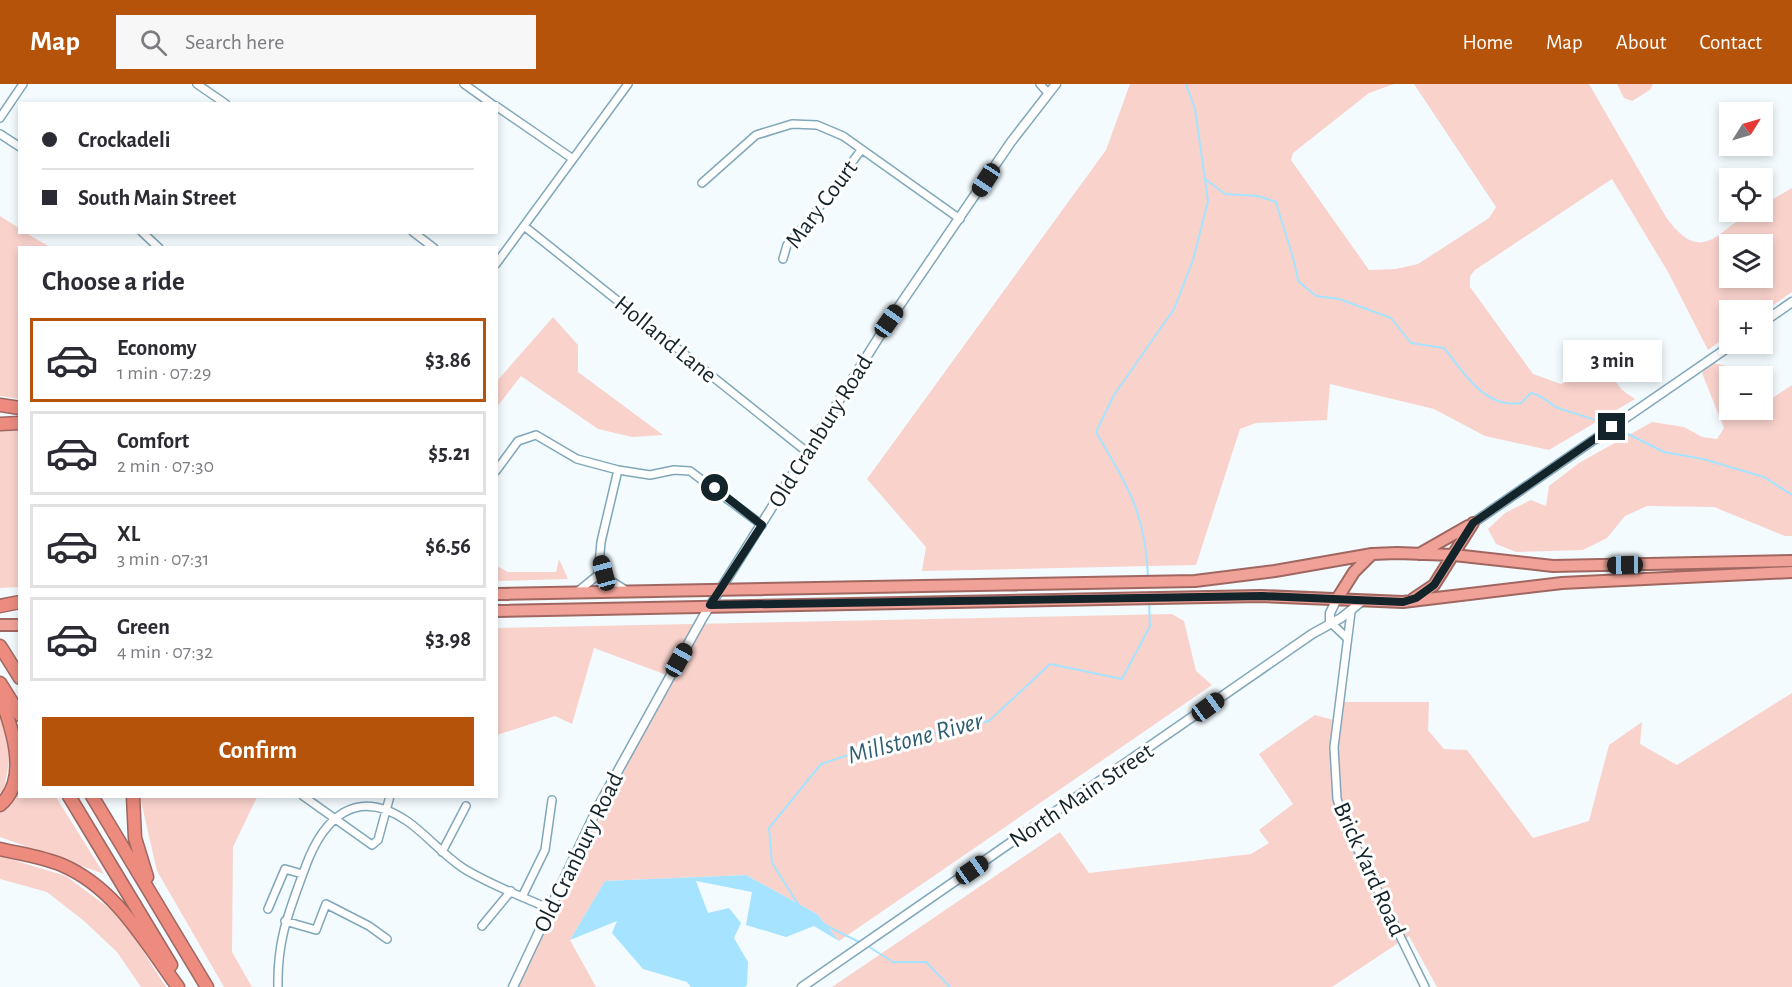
<!DOCTYPE html>
<meta charset="utf-8">
<style>
:root{--surface:#fff;--page:#f7f7f7;--text:#2b2b33;--muted:#7c7c81;--line:#e1e1e2;--accent:#b45309}
body{margin:0;font-family:"Alegreya Sans",sans-serif;background:var(--page);color:var(--text);height:100vh;display:flex;flex-direction:column;font-size:22px;white-space:nowrap}
*{box-sizing:border-box;margin:0}
p{font-size:20px;color:var(--muted)}
.icon{flex:none;width:33px;height:33px;fill:none;stroke:currentColor;stroke-width:2;stroke-linecap:round;stroke-linejoin:round}
.map{position:relative;flex:1;overflow:hidden}
.details{position:absolute;left:18px;top:162px;width:480px;height:552px;display:flex;flex-direction:column;background:var(--surface);border-radius:0px;box-shadow:0 3px 9px #0003}
.details>*{flex:none}
.guide{position:absolute;left:18px;top:18px;width:480px;height:132px;border-radius:0px;box-shadow:0 3px 9px #0003;display:grid;align-content:center;height:132px;padding:0 24px;background:var(--surface)}
.needle{width:39px;rotate:53deg}
.controls{position:absolute;left:1719px;top:18px;display:grid;gap:12px}
.controls a{display:grid;place-items:center;width:54px;height:54px;border-radius:0px;background:var(--surface);box-shadow:0 3px 9px #0003;font-size:30px}
.end{position:absolute;width:27px;height:27px;margin:-14px;border:8px solid #14242b;background:#fff;box-shadow:0 0 0 3px #fff}
.from{border-radius:50%}
.bubble{position:absolute;height:42px;border-radius:0px;background:var(--surface);box-shadow:0 3px 9px #0003;font-size:20px;font-weight:700;line-height:42px;text-align:center}
.car{position:absolute;width:18px;height:36px;margin:-18px -9px;border-radius:8px;box-shadow:0 0 4px 2px #0007;background:linear-gradient(#222 24%,#8ab4d8 0 40%,#222 0 76%,#8ab4d8 0 86%,#222 0)}
.guide b{display:flex;align-items:center;gap:21px;height:57px;font-size:22px}
.guide b+b{border-top:2px solid var(--line)}
.guide i{width:15px;height:15px;background:var(--text)}
ul{padding:0;list-style:none}
li{display:flex;align-items:center;gap:18px;height:84px;margin:0 12px 9px;padding:0 12px;border:3px solid var(--line);border-radius:0px}
li div{flex:1}
li b{display:block;font-size:22px}
li em{font-style:normal;font-weight:700}
li.active{border-color:var(--accent)}
li>.icon{width:54px;height:54px;stroke-width:1.5}
h2{padding:0 24px;font-size:27px;line-height:72px}
.action{display:flex;gap:12px;margin-top:auto;padding:12px 24px}
.action a{flex:1;height:69px;border-radius:0px;background:var(--accent);color:#fff;font-size:24px;font-weight:700;line-height:69px;text-align:center}
header{display:flex;align-items:center;gap:36px;box-sizing:border-box;height:84px;padding:0 30px;background:var(--accent);color:#fff}
header strong{font-size:28px}
nav{display:flex;gap:33px;margin-inline-start:auto;font-size:21px}
.search{width:420px;height:54px;background:var(--page);display:flex;align-items:center;gap:15px;box-sizing:border-box;padding:0 21px;border-radius:0px;color:var(--muted);font-size:22px}
.map>svg:first-child{display:block}
.green{fill:#f9d2cc;fill-rule:evenodd}
.water{fill:#a6e3ff}
.lines{fill:none;stroke-linecap:round;stroke-linejoin:round}
.stream{stroke:#a6e3ff;stroke-width:2}
.minor-casing{stroke:#80a7b9;stroke-width:10}
.tertiary-casing{stroke:#80a7b9;stroke-width:11}
.trunk-casing{stroke:#a06761;stroke-width:14}
.motorway-casing{stroke:#a06761;stroke-width:15}
.minor{stroke:#fff;stroke-width:7}
.tertiary{stroke:#fff;stroke-width:8}
.trunk{stroke:#f0a298;stroke-width:10}
.motorway{stroke:#ec8b7e;stroke-width:12}
.route{stroke:#14242b;stroke-width:8}
.labels{text-anchor:middle;stroke-width:6;stroke-linejoin:round;paint-order:stroke}
.street-label{font-size:24px;fill:#14242b;stroke:#fff}
.water-label{font-size:26px;font-style:italic;fill:#2f5e72;stroke:#fff}
</style>
<header>
<strong>Map</strong>
<div class="search"><svg class="icon" aria-label="search" viewBox="0 0 24 24"><circle cx="10" cy="10" r="6"/><path d="M15 15l6 6"/></svg>Search here</div>
<nav><a>Home</a><a>Map</a><a>About</a><a>Contact</a></nav>
</header>
<div class="map">
<svg width="1792" height="903" viewBox="0 0 1792 903">
<rect width="100%" height="100%" fill="#f3fbff"/>
<path class="green" d="M 1130,0 L 1394,0 L 1369,9 L 1293,69 L 1291,76 L 1369,186 L 1396,185 L 1418,180 L 1489,134 L 1496,123 L 1414,0 L 1589,0 L 1666,133 C 1709,193 1724,128 1762,128 L 1763,121 L 1792,104 L 1792,208 L 1763,228 L 1730,226 L 1729,251 L 1708,266 L 1668,188 L 1612,95 L 1475,186 L 1470,192 L 1470,203 L 1533,290 L 1561,300 L 1603,281 L 1622,306 L 1635,315 L 1549,366 L 1485,352 L 1434,325 L 1330,300 L 1327,336 L 1256,339 L 1240,345 L 1196,481 L 922,487 L 926,463 L 867,395 L 1106,66 ZM 1730,160 L 1762,160 L 1762,194 L 1730,194 Z
M 1617,0 L 1653,0 L 1650,6 L 1632,17 L 1624,14 Z
M 0,132 L 19,144 L 20,148 L 26,149 L 50,163 L 20,164 L 19,315 L 0,312 Z
M 553,233 L 578,261 L 578,288 L 663,351 L 632,353 L 598,345 L 521,292 L 497,323 L 497,297 Z
M 1714,279 L 1726,282 L 1737,292 L 1730,292 L 1730,326 L 1762,326 L 1763,311 L 1771,315 L 1792,301 L 1792,452 L 1785,452 L 1714,423 L 1647,422 L 1625,432 L 1607,454 L 1583,466 L 1516,468 L 1496,460 L 1488,445 L 1505,429 L 1531,416 L 1546,422 L 1549,402 L 1579,379 L 1652,338 L 1684,343 L 1702,353 L 1717,355 L 1724,344 L 1702,289 L 1707,282 Z
M 0,344 L 19,347 L 19,503 L 0,504 Z
M 559,475 L 568,495 L 497,497 L 497,482 L 508,488 L 556,488 Z
M 1172,530 L 1184,537 L 1196,587 L 1212,601 L 839,857 L 817,830 L 746,791 L 605,797 L 570,856 L 596,903 L 518,903 L 516,900 L 672,593 L 594,564 L 572,640 L 555,632 L 497,651 L 496,544 Z
M 1792,609 L 1792,903 L 1437,903 L 1409,852 L 1332,903 L 832,903 L 1060,748 L 1089,789 L 1251,770 L 1269,759 L 1259,746 L 1293,720 L 1259,670 L 1315,631 L 1337,637 L 1339,618 L 1429,618 L 1428,646 L 1444,665 L 1467,666 L 1533,754 L 1589,737 L 1609,661 L 1642,638 L 1640,660 L 1677,681 Z
M 0,629 L 10,672 L 4,705 L 0,709 Z
M 19,699 L 20,712 L 56,713 L 104,790 L 0,753 L 0,728 L 16,714 Z
M 140,713 L 257,713 L 233,763 L 232,868 L 252,903 L 224,903 L 157,787 Z
M 0,772 L 66,792 L 121,833 L 166,903 L 141,903 L 117,868 L 84,837 L 47,808 L 0,795 Z"/>
<path class="water" d="M 746,791 L 817,830 L 839,857 L 814,842 L 786,853 L 746,841 L 752,808 L 696,797 L 708,829 L 729,824 L 741,839 L 734,854 L 748,878 L 747,901 L 745,903 L 691,903 L 687,898 L 643,885 L 612,849 L 617,837 L 570,856 L 605,797 Z"/>
<g class="lines">
<path class="stream" d="M 1205,95 L 1225,110 L 1258,112 L 1276,118 C 1283,145 1294,169 1298,197 L 1316,212 L 1339,215 L 1391,234 L 1411,259 L 1444,264 C 1464,288 1484,325 1521,319 L 1531,309 C 1544,311 1550,322 1561,325 C 1575,330 1589,333 1603,339
M 1622,347 L 1664,368 L 1703,375 L 1764,393 L 1792,411
M 1148,493 C 1146,429 1127,402 1096,348 L 1114,311 L 1174,225 L 1193,176 L 1208,117 L 1195,25 L 1186,0
M 798,820 L 772,779 L 769,744 L 821,680 L 879,661 L 989,637 L 1050,580 L 1122,595 L 1150,542 L 1149,517
M 823,840 L 861,859
M 866,861 L 893,878 L 926,878 L 950,903"/>
<defs>
<path id="minor" d="M 197,0 L 226,20
M 464,0 L 492,20
M 1040,0 L 1048,9
M 496,22 L 573,75
M 0,34 L 23,0
M 0,50 L 20,63
M 702,99 L 756,51 L 792,40 L 817,41 L 843,52 L 960,135
M 524,142 L 807,368
M 142,148 L 159,164
M 413,148 L 434,164
M 783,175 L 787,161 L 812,133 L 861,66
M 496,180 L 628,0
M 496,387 L 518,357 L 536,351 L 577,375 L 618,386 L 650,391 L 674,386 L 690,387 L 762,441
M 601,479 L 608,495 L 624,505
M 577,508 L 598,491 L 601,458 L 618,386
M 1351,528 L 1334,663 L 1337,715 L 1349,748 L 1425,903
M 1330,538 L 1347,554
M 303,712 L 372,761 L 378,756 L 390,712
M 442,768 L 466,722
M 522,813 L 545,766 L 552,716
M 268,825 L 285,785 L 302,790
M 285,837 L 316,846 L 326,820 L 369,842 L 387,855
M 482,842 L 511,807
M 278,903 C 277,855 289,828 305,784 C 323,734 356,702 407,737 C 427,751 442,770 463,784 C 490,801 521,812 550,825"/>
<path id="tertiary" d="M 1762,239 L 1792,218
M 1473,439 L 1733,260
M 1330,538 L 1330,529 L 1337,515
M 513,903 L 598,723 L 703,533 L 889,237 L 1011,58 L 1056,0
M 802,903 L 1312,550 L 1341,534 L 1361,518"/>
<path id="trunk" d="M 1419,470 L 1468,442
M 496,510 L 1195,497 L 1275,487 L 1372,470 L 1397,469 L 1454,471 L 1553,482 L 1792,477
M 1337,515 L 1354,488 L 1371,471
M 1413,515 L 1434,501 L 1473,439
M 496,527 L 1261,512 L 1403,518 L 1562,499 L 1792,488
M 0,541 L 20,541"/>
<path id="motorway" d="M 0,321 L 20,324
M 0,340 L 20,339
M 0,522 L 20,518
M 0,562 L 20,594
M 0,599 L 20,631
M 0,611 C 11,641 31,695 0,721
M 69,712 L 171,881
M 92,712 L 207,903
M 133,712 L 135,754 L 147,793
M 0,765 C 21,770 43,773 62,781 C 116,804 145,858 178,903"/>
</defs>
<use href="#minor" class="minor-casing"/>
<use href="#tertiary" class="tertiary-casing"/>
<use href="#trunk" class="trunk-casing"/>
<use href="#motorway" class="motorway-casing"/>
<use href="#minor" class="minor"/>
<use href="#tertiary" class="tertiary"/>
<use href="#trunk" class="trunk"/>
<use href="#motorway" class="motorway"/>
</g>
<g class="lines">
<path class="route" d="M 715,404 L 762,441 L 710,521 L 1262,512 L 1403,518 L 1416,514 L 1434,501 L 1473,439 L 1612,343"/>
</g>
<g class="labels">
<g class="street-label">
<text transform="translate(821 120) rotate(-53)" y="8">Mary Court</text>
<text transform="translate(666 255) rotate(39)" y="8">Holland Lane</text>
<text transform="translate(820 347) rotate(-58)" y="8">Old Cranbury Road</text>
<text transform="translate(1081 711) rotate(-34)" y="8">North Main Street</text>
<text transform="translate(578 768) rotate(-64)" y="8">Old Cranbury Road</text>
<text transform="translate(1370 785) rotate(66)" y="8">Brick Yard Road</text>
</g>
<g class="water-label">
<text transform="translate(915 653) rotate(-15)" y="9">Millstone River</text>
</g>
</g>
</svg>
<div class="controls">
<a><svg class="needle" viewBox="-14 -14 28 28"><path d="M0-13l5 13h-10z" fill="#e53935"/><path d="M0 13l5-13h-10z" fill="#7c7c81"/></svg></a>
<a><svg class="icon" aria-label="locate" viewBox="0 0 24 24"><circle cx="12" cy="12" r="6"/><path d="M12 2v4M12 18v4M2 12h4M18 12h4"/></svg></a>
<a><svg class="icon" aria-label="layers" viewBox="0 0 24 24"><path d="M12 4l9 5-9 5-9-5zM3 14l9 5 9-5"/></svg></a>
<a>+</a>
<a>−</a>
</div>
<i class="end from" style="left:715px;top:404px"></i>
<i class="end" style="left:1612px;top:343px"></i>
<div class="bubble" style="left:1563px;top:256px;width:99px">3 min</div>
<i class="car" style="left:986px;top:96px;rotate:213deg"></i>
<i class="car" style="left:889px;top:237px;rotate:35deg"></i>
<i class="car" style="left:1625px;top:481px;rotate:269deg"></i>
<i class="car" style="left:604px;top:489px;rotate:345deg"></i>
<i class="car" style="left:679px;top:576px;rotate:29deg"></i>
<i class="car" style="left:1208px;top:623px;rotate:54deg"></i>
<i class="car" style="left:972px;top:786px;rotate:55deg"></i>
<div class="guide">
<b><i class="from"></i>Crockadeli</b>
<b><i></i>South Main Street</b>
</div>
<section class="details">
<h2>Choose a ride</h2>
<ul>
<li class="active"><svg class="icon" aria-label="car" viewBox="0 0 24 24"><path d="M5 17H2v-5l4-1 3-4h7l3 4 3 1v5h-3M9 17h6M6 11h13"/><circle cx="7" cy="17" r="2"/><circle cx="17" cy="17" r="2"/></svg><div><b>Economy</b><p>1 min · 07:29</p></div><em>$3.86</em></li>
<li><svg class="icon" aria-label="car" viewBox="0 0 24 24"><path d="M5 17H2v-5l4-1 3-4h7l3 4 3 1v5h-3M9 17h6M6 11h13"/><circle cx="7" cy="17" r="2"/><circle cx="17" cy="17" r="2"/></svg><div><b>Comfort</b><p>2 min · 07:30</p></div><em>$5.21</em></li>
<li><svg class="icon" aria-label="car" viewBox="0 0 24 24"><path d="M5 17H2v-5l4-1 3-4h7l3 4 3 1v5h-3M9 17h6M6 11h13"/><circle cx="7" cy="17" r="2"/><circle cx="17" cy="17" r="2"/></svg><div><b>XL</b><p>3 min · 07:31</p></div><em>$6.56</em></li>
<li><svg class="icon" aria-label="car" viewBox="0 0 24 24"><path d="M5 17H2v-5l4-1 3-4h7l3 4 3 1v5h-3M9 17h6M6 11h13"/><circle cx="7" cy="17" r="2"/><circle cx="17" cy="17" r="2"/></svg><div><b>Green</b><p>4 min · 07:32</p></div><em>$3.98</em></li>
</ul>
<div class="action"><a>Confirm</a></div>
</section>
</div>
